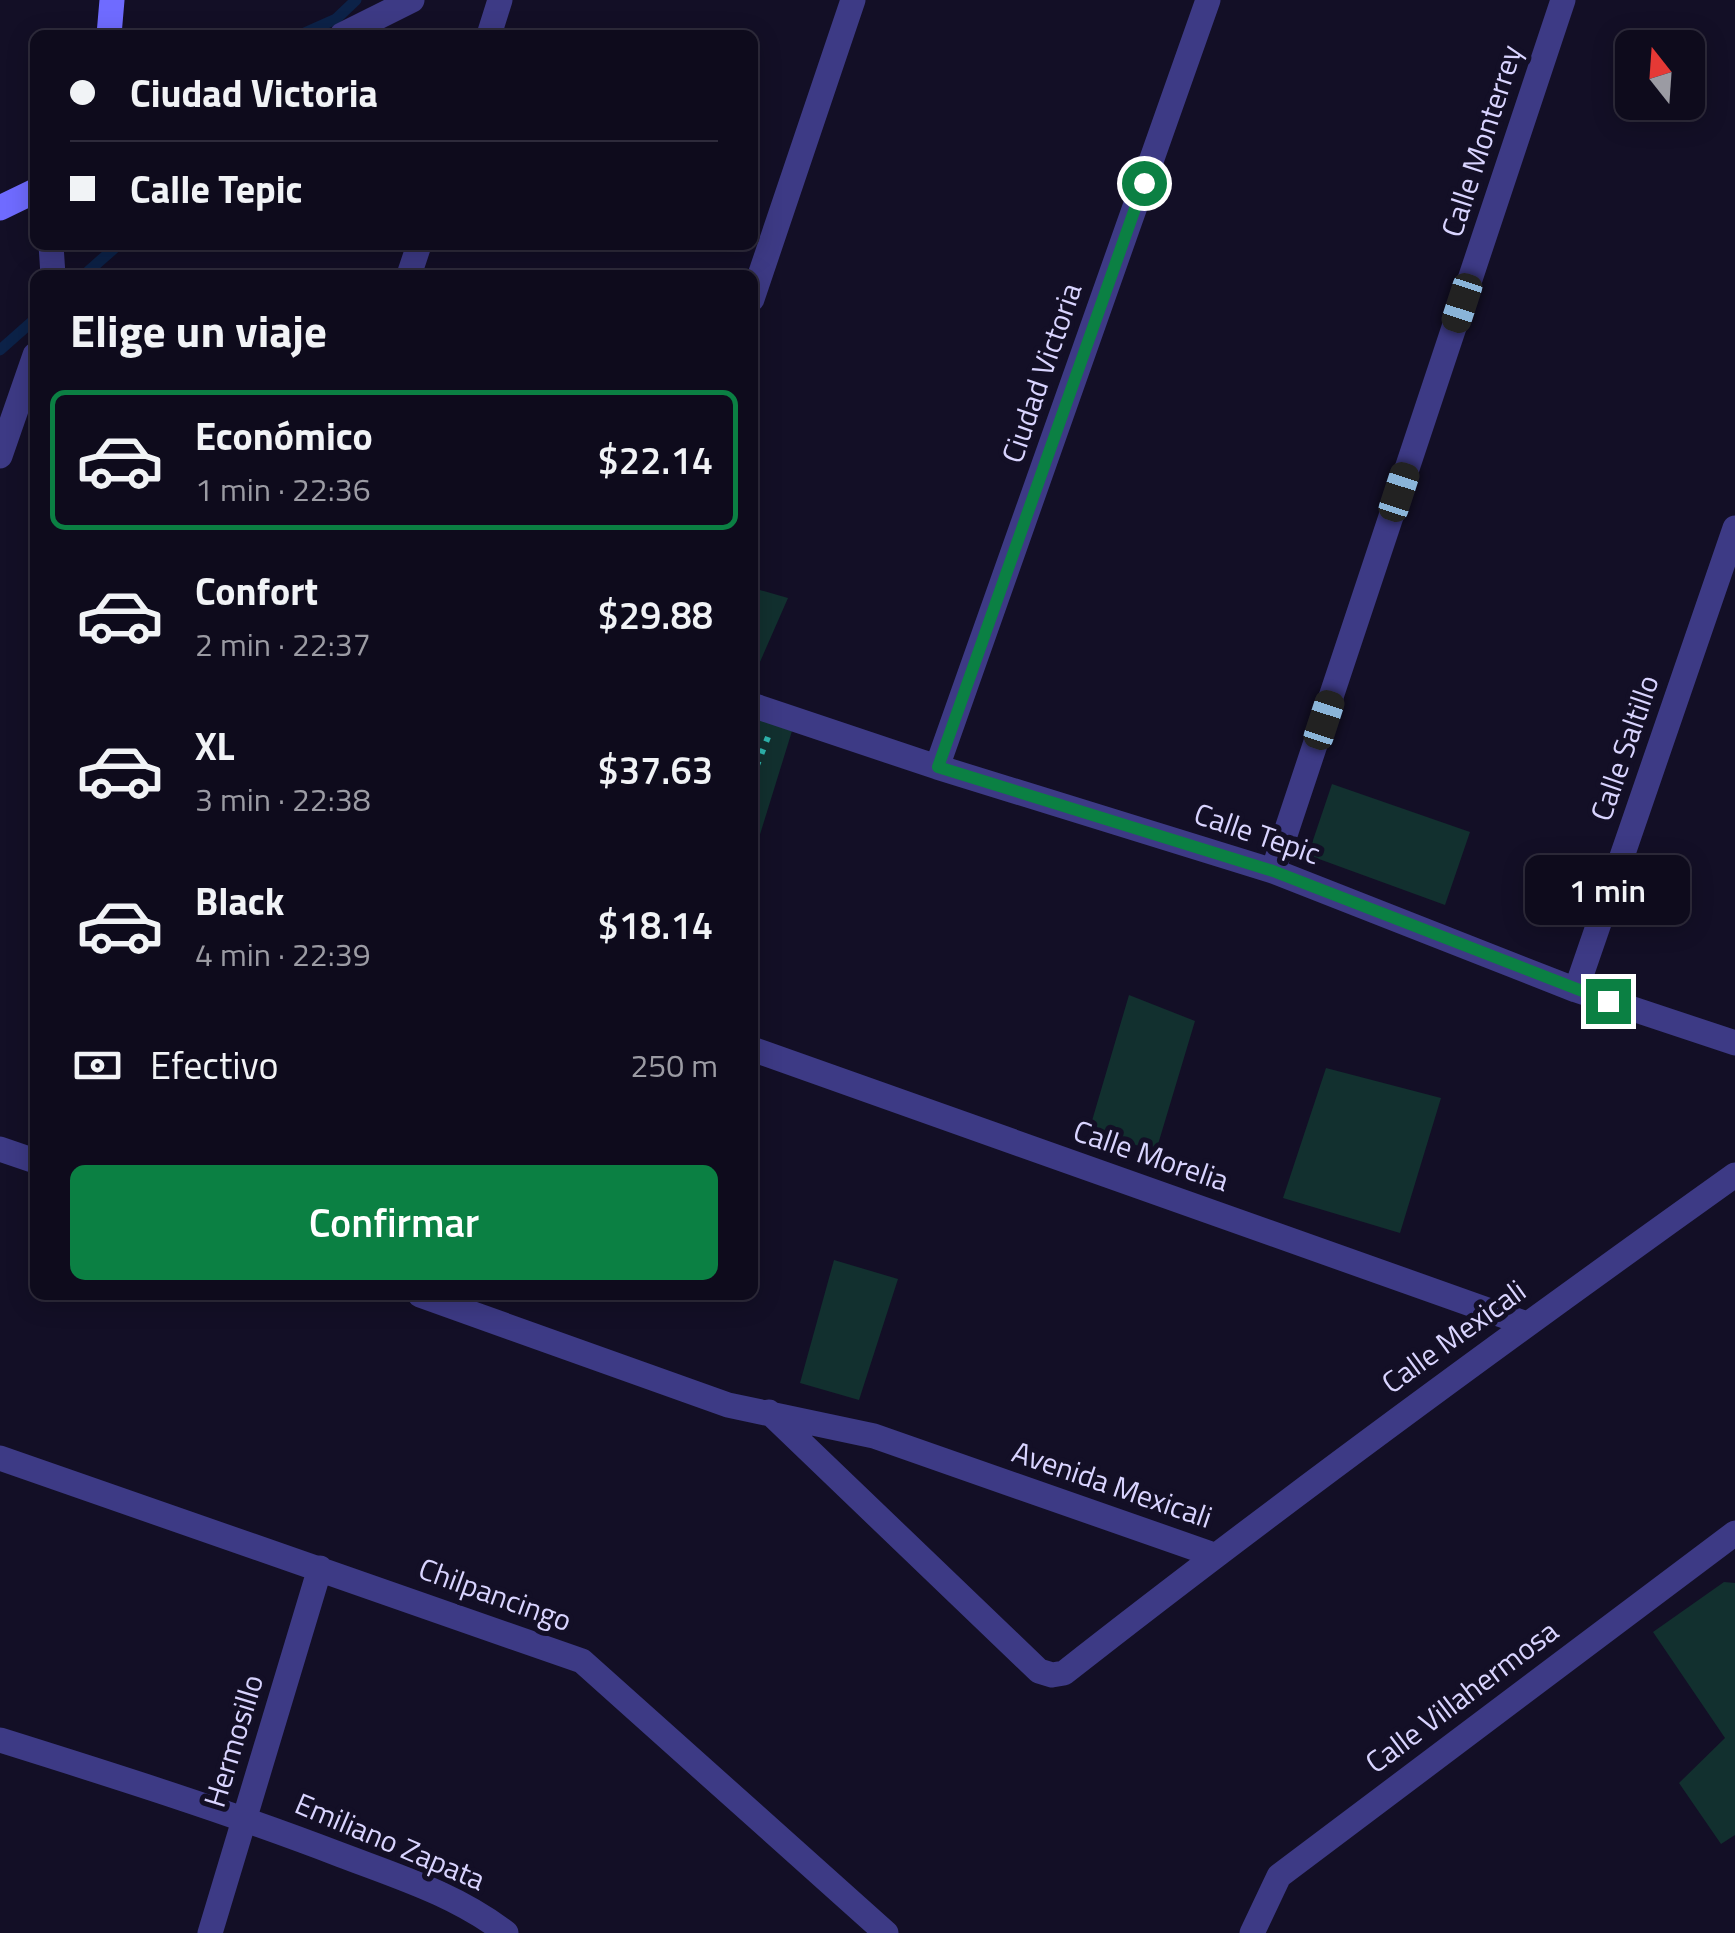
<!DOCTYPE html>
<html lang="es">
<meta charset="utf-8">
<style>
:root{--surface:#0e0b1c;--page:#171425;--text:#f1f3f6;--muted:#9b9ba3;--line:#2e2b3b;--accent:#0b8043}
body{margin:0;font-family:"Titillium Web",sans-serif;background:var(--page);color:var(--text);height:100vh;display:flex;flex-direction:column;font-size:38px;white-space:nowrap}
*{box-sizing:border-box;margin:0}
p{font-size:32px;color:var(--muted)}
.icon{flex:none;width:55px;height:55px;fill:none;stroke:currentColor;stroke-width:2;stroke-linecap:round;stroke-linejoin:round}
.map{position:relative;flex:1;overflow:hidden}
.drawer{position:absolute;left:30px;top:270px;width:728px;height:1030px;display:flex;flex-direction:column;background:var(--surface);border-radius:15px;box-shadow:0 5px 25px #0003,0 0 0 2px var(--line)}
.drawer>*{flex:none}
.hud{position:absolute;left:30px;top:30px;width:728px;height:220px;border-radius:15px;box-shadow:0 5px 25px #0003,0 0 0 2px var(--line);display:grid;align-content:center;height:220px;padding:0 40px;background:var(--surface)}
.needle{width:65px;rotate:343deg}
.buttons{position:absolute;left:1615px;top:30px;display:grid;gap:20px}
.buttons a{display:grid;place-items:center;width:90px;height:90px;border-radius:15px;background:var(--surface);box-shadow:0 5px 25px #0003,0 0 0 2px var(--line);font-size:50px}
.end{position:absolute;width:45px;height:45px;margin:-22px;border:12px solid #0b8043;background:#fff;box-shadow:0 0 0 5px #fff}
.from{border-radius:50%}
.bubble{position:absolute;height:70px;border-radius:15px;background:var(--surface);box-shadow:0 5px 25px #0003,0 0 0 2px var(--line);font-size:32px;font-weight:600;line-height:70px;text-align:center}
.car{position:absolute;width:30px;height:60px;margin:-30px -15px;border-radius:12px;box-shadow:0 0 8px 2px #0007;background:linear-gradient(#222 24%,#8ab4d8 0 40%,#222 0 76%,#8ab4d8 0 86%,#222 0)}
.hud b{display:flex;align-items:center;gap:35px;height:95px;font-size:38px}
.hud b+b{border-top:2px solid var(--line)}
.hud i{width:25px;height:25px;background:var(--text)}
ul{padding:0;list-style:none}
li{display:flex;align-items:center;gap:30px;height:140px;margin:0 20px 15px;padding:0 20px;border:5px solid transparent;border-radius:15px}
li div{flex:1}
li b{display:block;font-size:38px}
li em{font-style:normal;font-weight:600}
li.on{border-color:var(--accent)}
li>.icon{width:90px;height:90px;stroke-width:1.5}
h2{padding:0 40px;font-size:45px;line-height:120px}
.pay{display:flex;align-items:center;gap:25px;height:110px;padding:0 40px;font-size:38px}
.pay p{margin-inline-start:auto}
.primary-button{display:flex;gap:20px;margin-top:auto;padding:20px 40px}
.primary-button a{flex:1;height:115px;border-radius:15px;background:var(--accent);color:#fff;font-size:40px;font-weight:600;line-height:115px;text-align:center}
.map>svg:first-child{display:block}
.green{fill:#12302f}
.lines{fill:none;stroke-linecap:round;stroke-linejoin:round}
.stream{stroke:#0c2248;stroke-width:11}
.path{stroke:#2fb8b0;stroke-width:6;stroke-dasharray:5 8;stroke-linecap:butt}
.street{stroke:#3d3a85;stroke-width:25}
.secondary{stroke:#6f6bff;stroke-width:25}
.route{stroke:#0b8043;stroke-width:12}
.labels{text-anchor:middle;stroke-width:10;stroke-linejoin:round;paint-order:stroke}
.street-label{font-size:30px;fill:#d9d4ff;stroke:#130f26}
</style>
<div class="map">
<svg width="1735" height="1933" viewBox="0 0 1735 1933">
<rect width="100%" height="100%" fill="#130f26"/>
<path class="green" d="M 753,588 L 788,598 L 756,671 L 752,670 Z
M 753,717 L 792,731 L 753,857 Z
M 1332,784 L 1470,832 L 1445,905 L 1308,855 Z
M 1129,995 L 1195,1021 L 1156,1151 L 1089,1131 Z
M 1326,1068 L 1441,1098 L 1400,1233 L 1283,1198 Z
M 834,1260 L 898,1279 L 859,1400 L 800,1383 Z
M 1724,1582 L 1735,1583 L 1735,1835 L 1721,1844 L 1679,1783 L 1725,1738 L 1653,1632 Z"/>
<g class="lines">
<path class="stream" d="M 300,35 L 336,19 L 356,0
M 84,275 L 118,245
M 0,350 L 35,319"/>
<path class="path" d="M 752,778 L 768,737"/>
<path class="street" d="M 342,35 L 412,0
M 489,35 L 500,0
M 51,245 L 53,275
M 409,275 L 419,245
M 752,299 L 853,0
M 0,456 L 35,355
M 752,705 L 937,767 L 1273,871 L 1576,990 L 1735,1043
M 937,767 L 1208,0
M 1273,871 L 1563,0
M 1576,990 L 1735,528
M 752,1049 L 1527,1324
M 0,1149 L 35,1161
M 420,1295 L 728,1405 L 874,1436 L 1214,1555
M 769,1412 L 1039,1671 L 1052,1675 L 1064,1673 C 1283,1501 1508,1337 1735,1175
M 0,1458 L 582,1661 L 886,1933
M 0,1740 C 115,1776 229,1812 341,1855 C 399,1877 457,1895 506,1933
M 210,1933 L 320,1568
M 1252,1933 L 1279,1876 L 1735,1533"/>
<path class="secondary" d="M 109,35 L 112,0
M 0,208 L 35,191"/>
</g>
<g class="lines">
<path class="route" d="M 1144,183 L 938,767 L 1273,871 L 1608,1001"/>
</g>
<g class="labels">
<g class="street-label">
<text transform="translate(1482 141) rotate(-72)" y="10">Calle Monterrey</text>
<text transform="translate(1042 373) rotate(-71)" y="10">Ciudad Victoria</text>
<text transform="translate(1625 748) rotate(-71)" y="10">Calle Saltillo</text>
<text transform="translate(1257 834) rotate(19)" y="10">Calle Tepic</text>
<text transform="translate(1151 1156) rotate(19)" y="10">Calle Morelia</text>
<text transform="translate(1454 1337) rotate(-36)" y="10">Calle Mexicali</text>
<text transform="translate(1112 1485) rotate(19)" y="10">Avenida Mexicali</text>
<text transform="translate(495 1595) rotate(20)" y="10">Chilpancingo</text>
<text transform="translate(1462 1697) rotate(-37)" y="10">Calle Villahermosa</text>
<text transform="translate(234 1741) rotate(-73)" y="10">Hermosillo</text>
<text transform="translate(390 1842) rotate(23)" y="10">Emiliano Zapata</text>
</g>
</g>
</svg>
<div class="buttons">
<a><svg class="needle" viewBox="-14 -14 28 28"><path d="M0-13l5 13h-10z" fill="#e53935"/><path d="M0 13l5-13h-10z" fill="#9b9ba3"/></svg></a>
</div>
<i class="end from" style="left:1144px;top:183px"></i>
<i class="end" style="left:1608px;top:1001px"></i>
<div class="bubble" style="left:1525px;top:855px;width:165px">1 min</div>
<i class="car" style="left:1462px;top:303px;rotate:198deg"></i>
<i class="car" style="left:1399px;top:492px;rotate:18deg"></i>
<i class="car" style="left:1324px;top:720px;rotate:18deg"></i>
<div class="hud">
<b><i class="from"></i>Ciudad Victoria</b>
<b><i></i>Calle Tepic</b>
</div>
<section class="drawer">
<h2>Elige un viaje</h2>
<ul>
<li class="on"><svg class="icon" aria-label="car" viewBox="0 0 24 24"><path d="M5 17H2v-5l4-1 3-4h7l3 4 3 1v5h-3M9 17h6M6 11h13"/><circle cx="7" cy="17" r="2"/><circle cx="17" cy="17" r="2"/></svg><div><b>Económico</b><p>1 min · 22:36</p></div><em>$22.14</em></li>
<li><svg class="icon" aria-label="car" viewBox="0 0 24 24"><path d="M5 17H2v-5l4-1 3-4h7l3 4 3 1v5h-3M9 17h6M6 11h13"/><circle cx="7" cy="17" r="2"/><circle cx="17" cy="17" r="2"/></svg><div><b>Confort</b><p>2 min · 22:37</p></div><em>$29.88</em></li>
<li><svg class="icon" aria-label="car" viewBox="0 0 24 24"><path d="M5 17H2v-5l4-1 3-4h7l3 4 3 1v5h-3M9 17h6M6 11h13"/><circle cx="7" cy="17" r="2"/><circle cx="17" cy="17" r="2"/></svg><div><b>XL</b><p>3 min · 22:38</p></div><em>$37.63</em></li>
<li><svg class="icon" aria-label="car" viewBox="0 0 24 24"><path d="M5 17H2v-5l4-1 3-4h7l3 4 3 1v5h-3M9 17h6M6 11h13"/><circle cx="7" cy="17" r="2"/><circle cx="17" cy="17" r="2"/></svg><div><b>Black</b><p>4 min · 22:39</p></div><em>$18.14</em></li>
</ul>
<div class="pay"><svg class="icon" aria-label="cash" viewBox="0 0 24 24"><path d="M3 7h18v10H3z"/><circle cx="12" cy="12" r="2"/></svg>Efectivo<p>250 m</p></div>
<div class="primary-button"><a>Confirmar</a></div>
</section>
</div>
